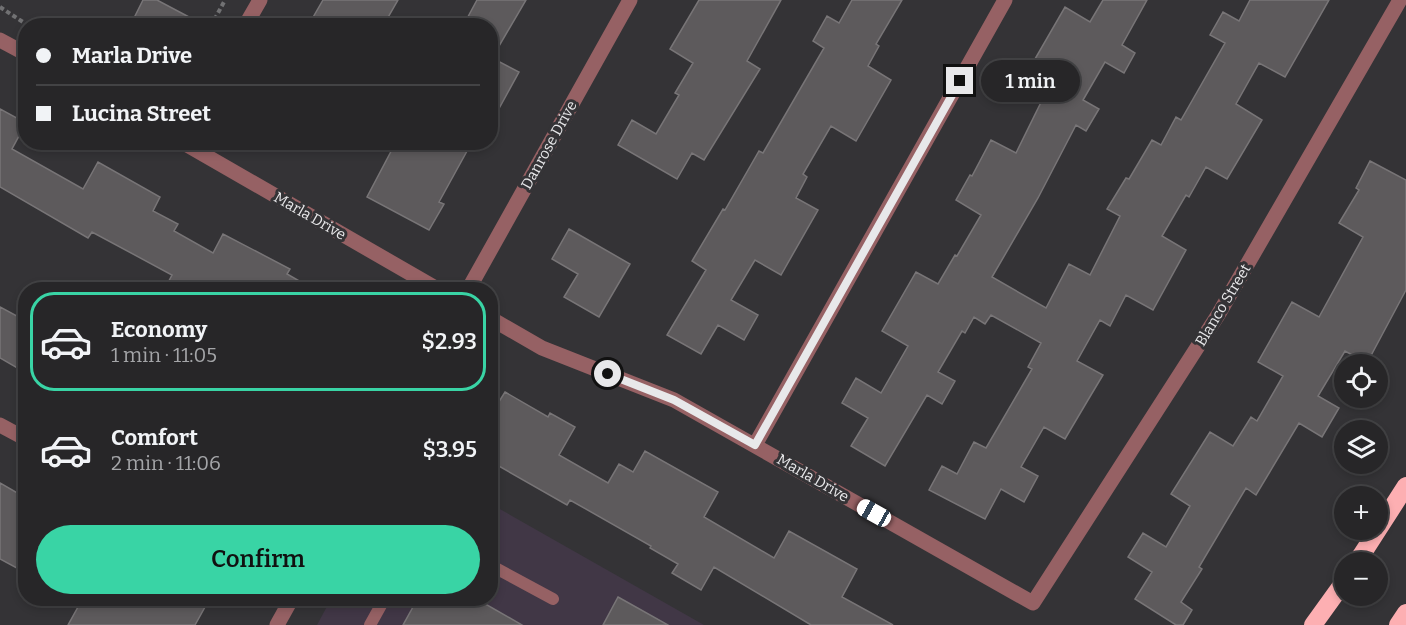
<!DOCTYPE html>
<meta charset="utf-8">
<style>
:root{--surface:#272628;--page:#333234;--text:#f1f3f6;--muted:#a4a5a8;--line:#434345;--accent:#39d4a5}
body{margin:0;font-family:Bitter,serif;background:var(--page);color:var(--text);height:100vh;display:flex;flex-direction:column;font-size:22px;white-space:nowrap}
*{box-sizing:border-box;margin:0}
p{font-size:20px;color:var(--muted)}
.icon{flex:none;width:33px;height:33px;fill:none;stroke:currentColor;stroke-width:2;stroke-linecap:round;stroke-linejoin:round}
.map{position:relative;flex:1;overflow:hidden}
.details{position:absolute;left:18px;top:282px;width:480px;height:324px;display:flex;flex-direction:column;background:var(--surface);border-radius:24px;box-shadow:0 3px 9px #0003,0 0 0 2px var(--line)}
.details>*{flex:none}
.top-card{position:absolute;left:18px;top:18px;width:480px;height:132px;border-radius:24px;box-shadow:0 3px 9px #0003,0 0 0 2px var(--line);display:grid;align-content:center;height:132px;padding:0 18px;background:var(--surface)}
.fabs{position:absolute;left:1334px;top:354px;display:grid;gap:12px}
.fabs a{display:grid;place-items:center;width:54px;height:54px;border-radius:50%;background:var(--surface);box-shadow:0 3px 9px #0003,0 0 0 2px var(--line);font-size:30px}
.end{position:absolute;width:27px;height:27px;margin:-14px;border:8px solid #e8e8ea;background:#111;box-shadow:0 0 0 3px #111}
.from{border-radius:50%}
.bubble{position:absolute;height:42px;border-radius:21px;background:var(--surface);box-shadow:0 3px 9px #0003,0 0 0 2px var(--line);font-size:20px;font-weight:600;line-height:42px;text-align:center}
.car{position:absolute;width:18px;height:36px;margin:-18px -9px;border-radius:8px;box-shadow:0 0 4px 2px #0007;background:linear-gradient(#fff 24%,#345 0 40%,#fff 0 76%,#345 0 86%,#fff 0)}
.top-card b{display:flex;align-items:center;gap:21px;height:57px;font-size:22px}
.top-card b+b{border-top:2px solid var(--line)}
.top-card i{width:15px;height:15px;background:var(--text)}
ul{padding:10px 0 0;list-style:none}
li{display:flex;align-items:center;gap:18px;height:99px;margin:0 12px 9px;padding:0 6px;border:3px solid transparent;border-radius:24px}
li div{flex:1}
li b{display:block;font-size:22px}
li em{font-style:normal;font-weight:600}
li.on{border-color:var(--accent)}
li>.icon{width:54px;height:54px;stroke-width:1.5}
.button{display:flex;gap:12px;margin-top:auto;padding:12px 18px}
.button a{flex:1;height:69px;border-radius:36px;background:var(--accent);color:#111;font-size:24px;font-weight:600;line-height:69px;text-align:center}
.map>svg:first-child{display:block}
.commercial{fill:#413746}
.building{fill:#5d5a5c;stroke:#787577;stroke-width:1.5}
.lines{fill:none;stroke-linecap:round;stroke-linejoin:round}
.path{stroke:#717173;stroke-width:4;stroke-dasharray:4.5 3;stroke-linecap:butt}
.lane{stroke:#966164;stroke-width:12}
.street{stroke:#966164;stroke-width:15}
.highway{stroke:#fdafb2;stroke-width:18}
.route{stroke:#e8e8ea;stroke-width:8}
.labels{text-anchor:middle;stroke-width:6;stroke-linejoin:round;paint-order:stroke}
.street-label{font-size:15px;fill:#e8e8ea;stroke:#343336}
</style>
<div class="map">
<svg width="1406" height="625" viewBox="0 0 1406 625">
<rect width="100%" height="100%" fill="#343336"/>
<path class="commercial" d="M 491,504 L 704,625 L 317,625 L 331,599 L 490,598 Z"/>
<path class="building" d="M 143,0 L 157,0 L 206,26 L 130,26 Z
M 323,0 L 398,0 L 383,26 L 308,26 Z
M 477,0 L 526,0 L 492,58 L 519,72 L 490,125 L 490,26 L 463,26 Z
M 699,0 L 781,0 L 747,61 L 760,69 L 704,160 L 692,153 L 677,179 L 618,145 L 632,120 L 656,134 L 679,95 L 675,93 L 693,63 L 670,49 Z
M 852,0 L 902,0 L 876,44 L 879,46 L 868,66 L 891,80 L 856,141 L 831,126 L 803,174 L 807,177 L 796,198 L 818,210 L 781,275 L 755,260 L 731,300 L 758,315 L 744,340 L 718,325 L 701,354 L 667,335 L 706,270 L 692,261 L 723,209 L 725,210 L 759,151 L 763,153 L 824,48 L 813,41 L 827,16 L 839,23 Z
M 1103,0 L 1147,0 L 1122,45 L 1135,53 L 1124,73 L 1105,62 L 1083,100 L 1099,109 L 1086,131 L 1076,125 L 1038,198 L 992,277 L 1046,308 L 1069,264 L 1090,275 L 1120,216 L 1107,209 L 1126,178 L 1129,179 L 1152,140 L 1161,145 L 1176,117 L 1181,120 L 1225,43 L 1210,35 L 1223,12 L 1239,21 L 1250,0 L 1329,0 L 1285,77 L 1259,63 L 1236,104 L 1262,120 L 1227,179 L 1206,167 L 1189,197 L 1186,195 L 1162,236 L 1186,250 L 1153,310 L 1126,295 L 1110,326 L 1100,320 L 1077,361 L 1103,375 L 1088,400 L 1065,439 L 1044,427 L 1021,467 L 1038,476 L 1024,502 L 1001,489 L 985,519 L 929,490 L 942,466 L 957,474 L 974,442 L 986,448 L 1032,369 L 1028,367 L 1041,343 L 991,315 L 985,324 L 974,317 L 965,333 L 962,331 L 938,372 L 955,381 L 942,404 L 927,395 L 885,466 L 851,446 L 868,418 L 842,403 L 856,378 L 881,393 L 908,346 L 882,331 L 916,272 L 938,284 L 955,255 L 957,256 L 981,215 L 956,200 L 970,175 L 972,176 L 991,140 L 1016,153 L 1050,84 L 1028,71 L 1065,7 L 1090,22 Z
M 0,109 L 26,123 L 12,149 L 83,189 L 98,162 L 160,197 L 153,211 L 178,224 L 174,231 L 213,253 L 223,234 L 290,269 L 287,274 L 315,290 L 164,290 L 172,275 L 92,232 L 88,238 L 0,187 Z
M 396,142 L 472,142 L 439,202 L 444,204 L 429,230 L 367,197 Z
M 1370,161 L 1406,180 L 1406,290 L 1367,363 L 1345,351 L 1318,396 L 1339,408 L 1322,437 L 1299,423 L 1256,495 L 1246,488 L 1199,567 L 1202,569 L 1181,602 L 1192,610 L 1183,625 L 1176,625 L 1135,599 L 1152,572 L 1128,557 L 1143,533 L 1166,547 L 1190,506 L 1171,494 L 1210,432 L 1233,446 L 1251,417 L 1257,421 L 1283,376 L 1258,362 L 1292,302 L 1319,317 L 1363,237 L 1339,223 L 1359,190 L 1356,188 Z
M 569,229 L 630,264 L 599,317 L 564,297 L 578,274 L 552,259 Z
M 0,307 L 26,321 L 26,373 L 0,358 Z
M 505,392 L 548,417 L 550,413 L 575,427 L 559,455 L 608,483 L 619,464 L 633,472 L 645,451 L 718,492 L 704,517 L 774,558 L 789,531 L 857,569 L 842,597 L 893,625 L 811,625 L 714,567 L 701,590 L 672,573 L 678,564 L 650,548 L 651,546 L 570,500 L 567,505 L 490,461 L 490,416 Z
M 0,483 L 26,498 L 26,573 L 0,559 Z
M 618,597 L 668,625 L 603,625 Z
M 83,598 L 210,598 L 195,625 L 68,625 Z
M 418,598 L 475,598 L 522,625 L 403,625 Z"/>
<g class="lines">
<path class="path" d="M 0,7 L 29,26
M 211,26 L 225,0"/>
<path class="lane" d="M 490,565 L 553,599
M 370,625 L 385,598"/>
<path class="street" d="M 245,26 L 260,0
M 0,40 L 26,54
M 182,142 L 439,290
M 468,290 L 630,0
M 490,318 L 542,348 L 674,400 L 1033,603 L 1218,315 L 1400,0
M 0,425 L 26,439
M 755,445 L 1005,0
M 277,625 L 292,598"/>
<path class="highway" d="M 1357,562 L 1406,486
M 1313,625 L 1344,582
M 1398,625 L 1406,613"/>
</g>
<g class="lines">
<path class="route" d="M 608,374 L 674,400 L 755,445 L 960,81"/>
</g>
<g class="labels">
<g class="street-label">
<text transform="translate(549 145) rotate(-61)" y="5">Danrose Drive</text>
<text transform="translate(310 216) rotate(30)" y="5">Marla Drive</text>
<text transform="translate(1223 305) rotate(-59)" y="5">Blanco Street</text>
<text transform="translate(813 478) rotate(30)" y="5">Marla Drive</text>
</g>
</g>
</svg>
<div class="fabs">
<a><svg class="icon" aria-label="locate" viewBox="0 0 24 24"><circle cx="12" cy="12" r="6"/><path d="M12 2v4M12 18v4M2 12h4M18 12h4"/></svg></a>
<a><svg class="icon" aria-label="layers" viewBox="0 0 24 24"><path d="M12 4l9 5-9 5-9-5zM3 14l9 5 9-5"/></svg></a>
<a>+</a>
<a>−</a>
</div>
<i class="end from" style="left:608px;top:374px"></i>
<i class="end" style="left:960px;top:81px"></i>
<div class="bubble" style="left:981px;top:60px;width:99px">1 min</div>
<i class="car" style="left:874px;top:513px;rotate:299deg"></i>
<div class="top-card">
<b><i class="from"></i>Marla Drive</b>
<b><i></i>Lucina Street</b>
</div>
<section class="details">
<ul>
<li class="on"><svg class="icon" aria-label="car" viewBox="0 0 24 24"><path d="M5 17H2v-5l4-1 3-4h7l3 4 3 1v5h-3M9 17h6M6 11h13"/><circle cx="7" cy="17" r="2"/><circle cx="17" cy="17" r="2"/></svg><div><b>Economy</b><p>1 min · 11:05</p></div><em>$2.93</em></li>
<li><svg class="icon" aria-label="car" viewBox="0 0 24 24"><path d="M5 17H2v-5l4-1 3-4h7l3 4 3 1v5h-3M9 17h6M6 11h13"/><circle cx="7" cy="17" r="2"/><circle cx="17" cy="17" r="2"/></svg><div><b>Comfort</b><p>2 min · 11:06</p></div><em>$3.95</em></li>
</ul>
<div class="button"><a>Confirm</a></div>
</section>
</div>
